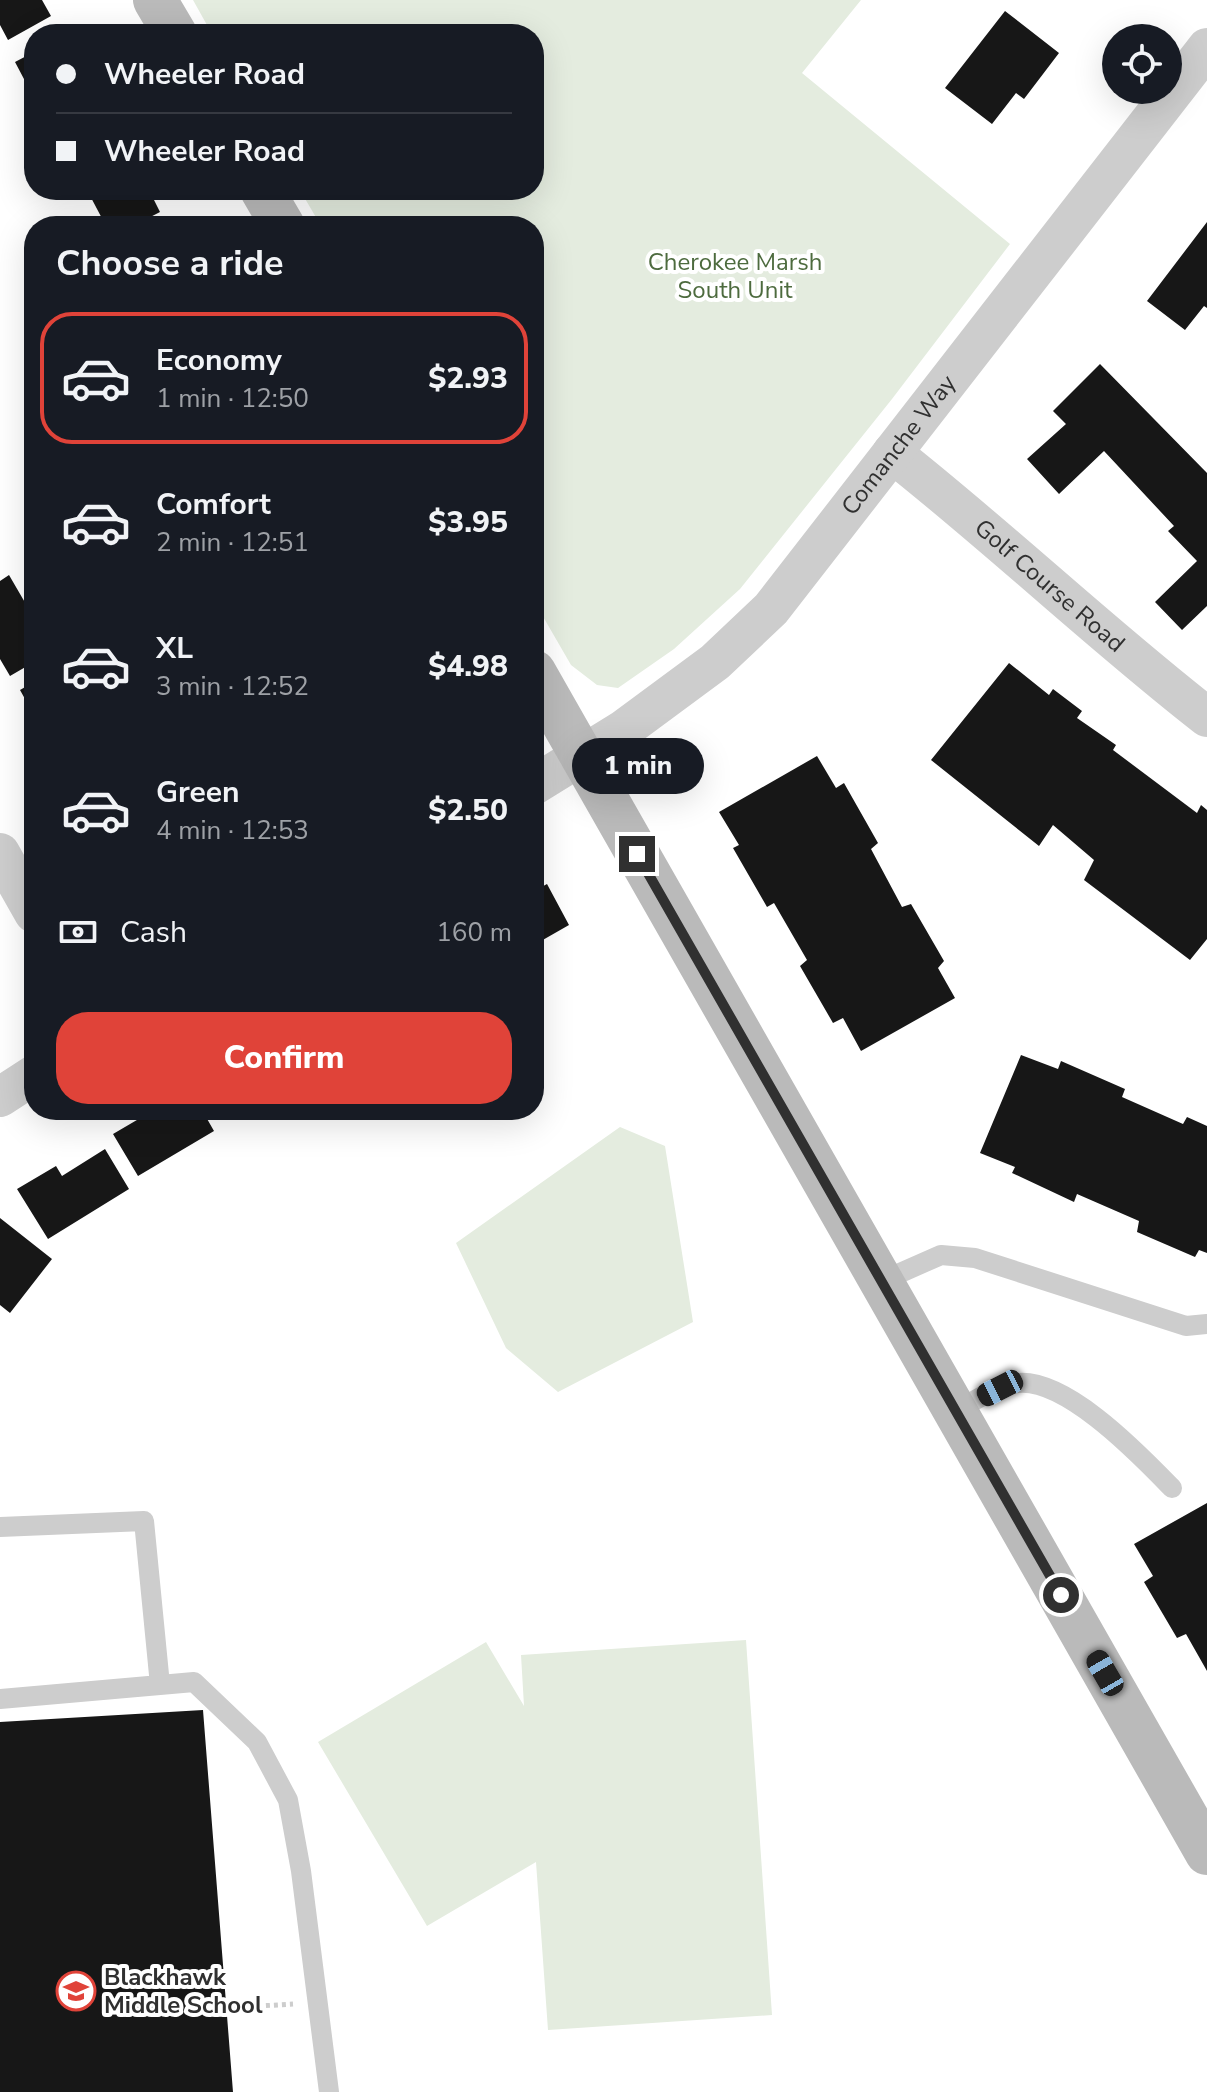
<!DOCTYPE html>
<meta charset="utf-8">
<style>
:root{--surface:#171b24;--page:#242831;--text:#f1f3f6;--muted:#9ea1a6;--line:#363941;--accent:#e04339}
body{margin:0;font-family:"Nunito Sans",sans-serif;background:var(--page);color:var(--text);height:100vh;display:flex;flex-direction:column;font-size:30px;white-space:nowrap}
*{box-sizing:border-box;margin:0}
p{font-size:26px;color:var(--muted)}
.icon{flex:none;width:44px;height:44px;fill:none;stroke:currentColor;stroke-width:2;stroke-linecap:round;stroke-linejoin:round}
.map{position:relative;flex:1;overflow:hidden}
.sheet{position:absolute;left:24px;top:216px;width:520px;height:904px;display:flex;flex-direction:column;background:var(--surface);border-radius:32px;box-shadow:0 8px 32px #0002}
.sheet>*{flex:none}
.guide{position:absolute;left:24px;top:24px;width:520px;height:176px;border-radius:32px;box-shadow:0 8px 32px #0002;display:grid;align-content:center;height:176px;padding:0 32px;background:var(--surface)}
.fabs{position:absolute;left:1102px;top:24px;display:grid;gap:16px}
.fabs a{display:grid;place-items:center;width:80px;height:80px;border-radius:50%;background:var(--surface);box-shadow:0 8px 32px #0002;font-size:40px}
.end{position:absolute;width:36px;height:36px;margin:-18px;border:10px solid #303030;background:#fff;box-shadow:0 0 0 4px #fff}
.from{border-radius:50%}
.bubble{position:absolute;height:56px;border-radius:28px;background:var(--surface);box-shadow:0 8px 32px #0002;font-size:26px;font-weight:800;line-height:56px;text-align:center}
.car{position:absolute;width:24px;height:48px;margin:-24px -12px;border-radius:10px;box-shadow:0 0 6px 2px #0007;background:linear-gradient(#222 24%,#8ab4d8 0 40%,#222 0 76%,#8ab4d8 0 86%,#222 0)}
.guide b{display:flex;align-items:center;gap:28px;height:76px;font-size:30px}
.guide b+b{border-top:2px solid var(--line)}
.guide i{width:20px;height:20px;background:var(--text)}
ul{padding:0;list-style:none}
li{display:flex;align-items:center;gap:24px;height:132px;margin:0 16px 12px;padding:0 16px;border:4px solid transparent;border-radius:32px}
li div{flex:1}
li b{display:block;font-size:30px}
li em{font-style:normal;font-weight:800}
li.on{border-color:var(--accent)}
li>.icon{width:72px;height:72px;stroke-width:1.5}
h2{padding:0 32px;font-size:36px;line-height:96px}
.pay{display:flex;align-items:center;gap:20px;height:88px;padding:0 32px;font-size:30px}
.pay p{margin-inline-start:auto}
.action{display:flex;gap:16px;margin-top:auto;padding:16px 32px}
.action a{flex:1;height:92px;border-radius:32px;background:var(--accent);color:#fff;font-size:32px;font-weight:800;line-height:92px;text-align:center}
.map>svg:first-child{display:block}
.green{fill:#e4ecdf}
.building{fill:#171717}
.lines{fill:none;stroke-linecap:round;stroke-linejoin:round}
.path{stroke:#cdcdcd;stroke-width:5;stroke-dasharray:4 4;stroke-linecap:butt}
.lane{stroke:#cdcdcd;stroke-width:20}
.street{stroke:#cdcdcd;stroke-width:40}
.secondary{stroke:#bababa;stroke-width:44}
.route{stroke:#303030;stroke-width:10}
.labels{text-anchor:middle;stroke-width:8;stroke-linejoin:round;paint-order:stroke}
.park-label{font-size:24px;fill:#4d6b3e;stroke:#fff}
.street-label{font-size:24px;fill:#303030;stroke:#fff}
.poi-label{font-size:24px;font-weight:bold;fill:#303030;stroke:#fff;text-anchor:start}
</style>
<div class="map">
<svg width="1207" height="2092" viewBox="0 0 1207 2092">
<rect width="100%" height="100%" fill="#fff"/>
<path class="green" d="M 193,0 L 861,0 L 802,73 L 1010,244 L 892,399 L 740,589 L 674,649 L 618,688 L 597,685 L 571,665 L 534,601 L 534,226 L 321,226 L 300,190 L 534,190 L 534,34 L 212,34 Z
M 620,1127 L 665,1146 L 693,1322 L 558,1392 L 506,1348 L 456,1243 Z
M 746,1640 L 772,2015 L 548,2030 L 536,1862 L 427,1926 L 318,1742 L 486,1642 L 524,1706 L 521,1655 Z"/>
<path class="building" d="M 0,0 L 42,0 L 51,16 L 8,40 L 0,25 Z
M 1005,11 L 1059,53 L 1024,99 L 1016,93 L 992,124 L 945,88 Z
M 34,52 L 34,98 L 15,62 Z
M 87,190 L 149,190 L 160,212 L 133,226 L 106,226 Z
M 1207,222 L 1207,308 L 1204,306 L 1185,330 L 1147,301 Z
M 1100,364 L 1207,473 L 1207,606 L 1182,630 L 1155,602 L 1197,561 L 1168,531 L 1174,526 L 1104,451 L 1059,494 L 1027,459 L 1066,424 L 1053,411 Z
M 9,575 L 34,618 L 34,662 L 10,676 L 0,659 L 0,581 Z
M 1009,663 L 1049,695 L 1053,689 L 1082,711 L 1077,718 L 1116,745 L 1113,750 L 1197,813 L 1201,805 L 1207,810 L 1207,939 L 1190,960 L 1084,880 L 1094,860 L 1053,825 L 1039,846 L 931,760 Z
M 34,682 L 34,715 L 20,690 Z
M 817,756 L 836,788 L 844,783 L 878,843 L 871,849 L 902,907 L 911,904 L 944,961 L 938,968 L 955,998 L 861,1051 L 843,1018 L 833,1023 L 800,966 L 807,960 L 774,903 L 767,907 L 733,848 L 739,845 L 719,812 Z
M 547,884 L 569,925 L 534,945 L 534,891 Z
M 1021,1055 L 1058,1069 L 1061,1061 L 1125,1089 L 1122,1097 L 1183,1124 L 1187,1117 L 1207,1126 L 1207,1253 L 1199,1250 L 1195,1257 L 1137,1232 L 1139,1221 L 1077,1194 L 1074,1202 L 1012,1173 L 1015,1167 L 980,1153 Z
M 154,1110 L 202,1110 L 214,1131 L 138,1176 L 113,1134 Z
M 105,1149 L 129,1189 L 48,1239 L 17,1189 L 56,1166 L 62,1176 Z
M 0,1218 L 52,1259 L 10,1313 L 0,1305 Z
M 1207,1503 L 1207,1671 L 1186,1634 L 1177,1638 L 1144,1582 L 1153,1576 L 1134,1544 Z
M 203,1710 L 233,2092 L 0,2092 L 0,1722 Z"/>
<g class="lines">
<path class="path" d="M 226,2008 L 293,2004"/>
<path class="lane" d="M 882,1281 L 941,1255 L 975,1258 L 1186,1326 L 1207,1324
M 956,1411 C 973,1402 993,1388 1012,1384 C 1061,1372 1140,1455 1172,1488
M 0,1527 L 144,1521 L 160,1685
M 0,1699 L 194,1682 L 257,1742 L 288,1800 L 301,1871 L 329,2092"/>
<g class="street">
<path id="s1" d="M 892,453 C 1000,538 1099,633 1207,717"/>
<path id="s2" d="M 534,785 L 623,730 L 715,662 L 771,609 L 1207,48"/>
<path d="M 0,853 L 34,913"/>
<path d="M 0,1097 L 34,1075"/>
</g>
<path class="secondary" d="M 155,0 L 175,34
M 262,190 L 283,226
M 534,672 L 1207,1853"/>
</g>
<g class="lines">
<path class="route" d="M 637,854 L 1061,1595"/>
</g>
<defs>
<symbol id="school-ring" viewBox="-11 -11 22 22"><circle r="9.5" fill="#fff" stroke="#e04339" stroke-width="1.5"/><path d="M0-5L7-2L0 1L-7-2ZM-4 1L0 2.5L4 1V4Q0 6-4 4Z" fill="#e04339"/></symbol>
</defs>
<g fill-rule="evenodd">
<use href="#school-ring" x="54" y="1969" width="44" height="44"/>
</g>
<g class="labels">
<g class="park-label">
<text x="735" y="270">Cherokee Marsh<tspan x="735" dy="28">South Unit</tspan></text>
</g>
<g class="street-label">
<text dy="8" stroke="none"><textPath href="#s2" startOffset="504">Comanche Way</textPath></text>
<text dy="8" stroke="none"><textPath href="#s1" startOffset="206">Golf Course Road</textPath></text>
</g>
<g class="poi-label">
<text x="104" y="1985">Blackhawk<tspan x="104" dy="28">Middle School</tspan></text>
</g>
</g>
</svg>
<div class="fabs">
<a><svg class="icon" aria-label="locate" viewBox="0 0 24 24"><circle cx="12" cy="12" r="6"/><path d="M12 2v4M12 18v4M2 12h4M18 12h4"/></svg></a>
</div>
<i class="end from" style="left:1061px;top:1595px"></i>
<i class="end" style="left:637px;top:854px"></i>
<div class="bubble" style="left:572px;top:738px;width:132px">1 min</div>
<i class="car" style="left:1000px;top:1388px;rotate:243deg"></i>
<i class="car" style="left:1105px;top:1673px;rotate:330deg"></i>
<div class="guide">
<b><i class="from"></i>Wheeler Road</b>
<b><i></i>Wheeler Road</b>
</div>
<section class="sheet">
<h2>Choose a ride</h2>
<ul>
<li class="on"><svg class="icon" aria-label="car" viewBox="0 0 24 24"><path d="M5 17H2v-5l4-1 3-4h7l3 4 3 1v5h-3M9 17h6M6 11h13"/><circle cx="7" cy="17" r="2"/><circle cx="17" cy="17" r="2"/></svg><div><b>Economy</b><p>1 min · 12:50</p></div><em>$2.93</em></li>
<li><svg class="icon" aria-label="car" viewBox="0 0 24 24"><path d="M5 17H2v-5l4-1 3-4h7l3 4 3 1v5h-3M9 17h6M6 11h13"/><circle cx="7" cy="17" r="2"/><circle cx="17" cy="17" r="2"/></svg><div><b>Comfort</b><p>2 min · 12:51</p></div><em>$3.95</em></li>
<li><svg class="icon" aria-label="car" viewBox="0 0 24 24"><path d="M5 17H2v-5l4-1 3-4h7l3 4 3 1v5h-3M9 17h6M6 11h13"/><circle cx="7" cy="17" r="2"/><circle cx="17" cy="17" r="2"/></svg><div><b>XL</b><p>3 min · 12:52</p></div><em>$4.98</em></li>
<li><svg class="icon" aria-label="car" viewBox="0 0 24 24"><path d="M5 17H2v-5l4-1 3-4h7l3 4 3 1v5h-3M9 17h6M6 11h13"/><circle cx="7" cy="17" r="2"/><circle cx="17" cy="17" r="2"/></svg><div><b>Green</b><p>4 min · 12:53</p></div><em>$2.50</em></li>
</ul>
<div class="pay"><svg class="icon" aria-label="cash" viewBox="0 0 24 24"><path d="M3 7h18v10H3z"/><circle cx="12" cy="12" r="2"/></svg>Cash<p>160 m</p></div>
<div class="action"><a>Confirm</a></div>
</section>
</div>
